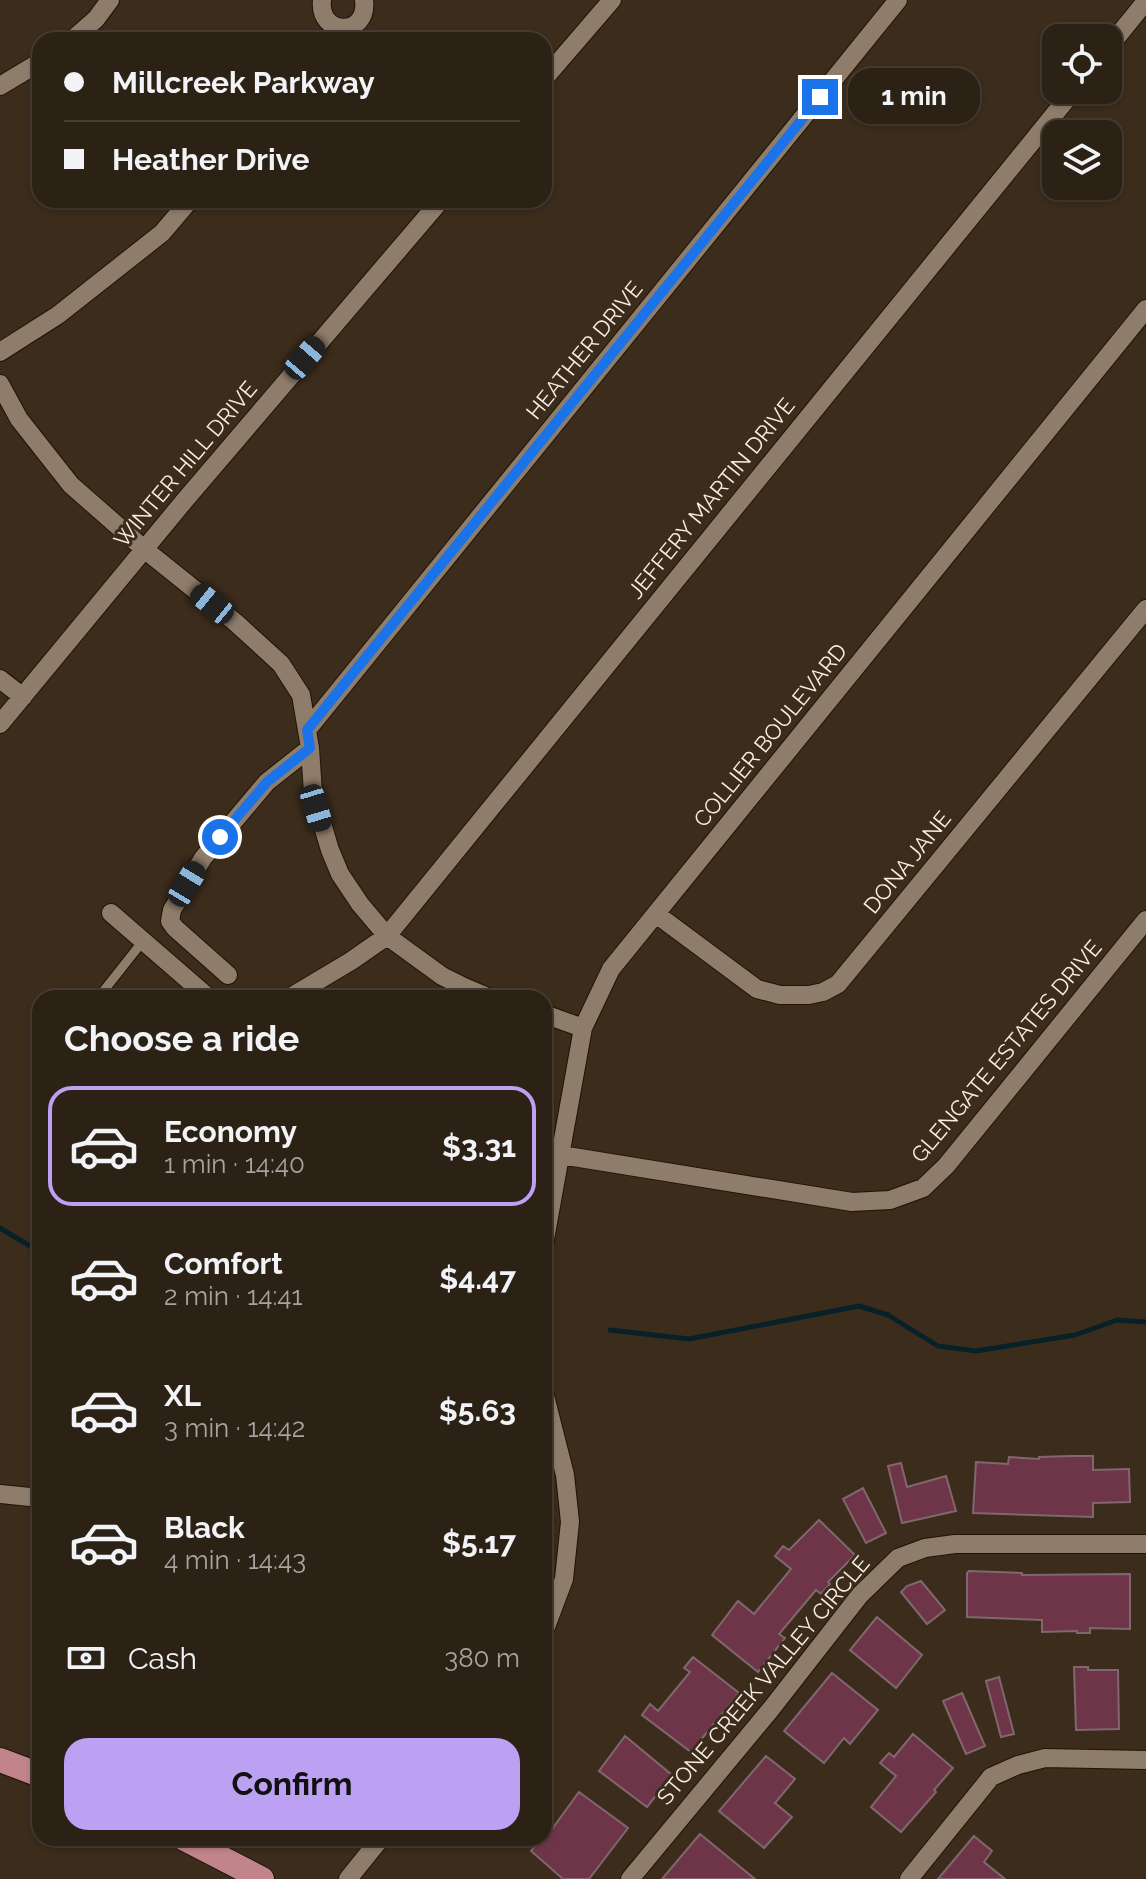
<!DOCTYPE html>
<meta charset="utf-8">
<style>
:root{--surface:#2c2115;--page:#382e22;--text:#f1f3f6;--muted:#a6a3a0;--line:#483e34;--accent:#bca0f2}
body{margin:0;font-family:Raleway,sans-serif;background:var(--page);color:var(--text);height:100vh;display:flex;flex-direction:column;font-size:30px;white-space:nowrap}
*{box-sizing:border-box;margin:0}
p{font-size:26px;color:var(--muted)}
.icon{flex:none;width:44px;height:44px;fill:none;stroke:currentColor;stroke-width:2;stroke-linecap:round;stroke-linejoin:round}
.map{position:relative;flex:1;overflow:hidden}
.side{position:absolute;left:32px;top:990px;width:520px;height:856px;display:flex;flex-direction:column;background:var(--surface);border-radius:24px;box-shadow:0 2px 6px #0004,0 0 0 2px var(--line)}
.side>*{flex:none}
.guide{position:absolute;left:32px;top:32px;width:520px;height:176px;border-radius:24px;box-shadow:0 2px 6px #0004,0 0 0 2px var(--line);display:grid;align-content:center;height:176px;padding:0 32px;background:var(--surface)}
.controls{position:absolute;left:1042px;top:24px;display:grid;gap:16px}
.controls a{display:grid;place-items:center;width:80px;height:80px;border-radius:16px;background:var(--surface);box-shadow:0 2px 6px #0004,0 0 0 2px var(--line);font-size:40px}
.end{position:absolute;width:36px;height:36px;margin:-18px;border:10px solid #1a73e8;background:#fff;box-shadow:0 0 0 4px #fff}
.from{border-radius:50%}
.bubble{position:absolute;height:56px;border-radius:24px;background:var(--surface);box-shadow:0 2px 6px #0004,0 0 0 2px var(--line);font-size:26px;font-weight:700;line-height:56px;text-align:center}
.car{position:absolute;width:24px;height:48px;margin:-24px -12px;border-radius:10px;box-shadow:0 0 6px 2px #0007;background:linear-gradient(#222 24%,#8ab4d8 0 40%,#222 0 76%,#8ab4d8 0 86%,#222 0)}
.guide b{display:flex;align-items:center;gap:28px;height:76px;font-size:30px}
.guide b+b{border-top:2px solid var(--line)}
.guide i{width:20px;height:20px;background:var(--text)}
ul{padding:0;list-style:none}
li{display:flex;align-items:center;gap:24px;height:120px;margin:0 16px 12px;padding:0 16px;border:4px solid transparent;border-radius:24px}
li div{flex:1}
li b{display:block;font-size:30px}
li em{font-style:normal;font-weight:700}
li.active{border-color:var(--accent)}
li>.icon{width:72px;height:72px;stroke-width:1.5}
h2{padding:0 32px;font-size:36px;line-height:96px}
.pay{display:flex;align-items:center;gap:20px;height:88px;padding:0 32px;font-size:30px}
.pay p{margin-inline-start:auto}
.action{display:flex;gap:16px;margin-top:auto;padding:16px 32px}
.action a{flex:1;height:92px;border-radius:24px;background:var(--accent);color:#111;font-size:32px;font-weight:700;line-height:92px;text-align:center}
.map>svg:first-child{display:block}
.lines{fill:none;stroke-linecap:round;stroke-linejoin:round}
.stream{stroke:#082129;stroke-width:5}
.building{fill:#6e3549;stroke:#80676e;stroke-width:2}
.lane-casing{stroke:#211405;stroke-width:11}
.street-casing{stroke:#211405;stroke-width:20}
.primary-casing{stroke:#211405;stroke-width:26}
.lane{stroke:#8f7d6b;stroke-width:9}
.street{stroke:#8f7d6b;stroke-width:18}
.primary{stroke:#c0848a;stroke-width:24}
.route{stroke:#1a73e8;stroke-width:10}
.labels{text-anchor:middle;stroke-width:6;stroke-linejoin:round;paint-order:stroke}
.street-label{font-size:22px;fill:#f8eee4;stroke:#3b2c1c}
</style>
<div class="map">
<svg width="1146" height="1879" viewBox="0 0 1146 1879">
<rect width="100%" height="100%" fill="#3b2c1c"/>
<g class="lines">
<path class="stream" d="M 0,1228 L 40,1252
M 610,1330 L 689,1339 L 859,1306 L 888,1315 L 938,1346 L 976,1351 L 1075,1335 L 1117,1320 L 1146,1322"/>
</g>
<path class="building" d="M 1071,1456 L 1093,1456 L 1093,1470 L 1129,1469 L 1130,1502 L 1093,1503 L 1093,1517 L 973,1513 L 976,1462 L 1008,1464 L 1009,1457 L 1039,1459 L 1039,1457 Z
M 901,1463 L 907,1487 L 946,1476 L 956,1511 L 902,1523 L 888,1466 Z
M 863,1488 L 886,1533 L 866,1543 L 843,1499 Z
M 819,1520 L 855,1555 L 828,1582 L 830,1584 L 821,1594 L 816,1590 L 779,1634 L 785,1638 L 758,1672 L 712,1635 L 738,1601 L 754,1614 L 791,1569 L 775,1556 L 783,1546 L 789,1550 Z
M 969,1571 L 1022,1573 L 1022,1575 L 1130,1574 L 1130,1629 L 1090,1628 L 1090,1633 L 1077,1633 L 1077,1631 L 1042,1632 L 1042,1620 L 967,1617 L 967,1573 Z
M 921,1581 L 945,1610 L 927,1624 L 901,1592 L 907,1586 Z
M 877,1617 L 922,1655 L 896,1688 L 850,1650 Z
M 693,1657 L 739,1693 L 691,1752 L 642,1715 L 650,1704 L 658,1711 L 690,1672 L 684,1668 Z
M 1074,1667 L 1088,1667 L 1088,1670 L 1118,1670 L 1119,1729 L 1076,1730 Z
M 832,1673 L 878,1710 L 850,1744 L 844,1738 L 824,1763 L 784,1731 Z
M 999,1677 L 1014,1734 L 1001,1737 L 986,1681 Z
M 962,1693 L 985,1746 L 966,1754 L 943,1701 Z
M 913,1734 L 953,1768 L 934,1790 L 936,1792 L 901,1832 L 871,1807 L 896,1776 L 880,1763 L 889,1753 L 894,1757 Z
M 625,1736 L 672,1775 L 647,1807 L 599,1771 Z
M 766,1756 L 795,1779 L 775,1803 L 792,1817 L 764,1848 L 719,1811 Z
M 579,1792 L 628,1828 L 589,1879 L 563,1879 L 531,1851 L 539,1841 L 542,1843 Z
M 700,1834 L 755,1879 L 662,1879 Z
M 974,1836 L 992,1851 L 984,1862 L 1005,1879 L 938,1879 Z"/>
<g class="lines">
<defs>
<path id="lane" d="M 98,998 L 143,941"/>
<path id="street" d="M 322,0 C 318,37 369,37 364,0
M 72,40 L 96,19 L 110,0
M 1108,48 L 1146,1
M 544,79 L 612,0
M 0,86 L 40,62
M 0,352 L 58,315 L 162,233 L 190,200
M 0,384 L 19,419 L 71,485 L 144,549 L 235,622 L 281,664 L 301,695 L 310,748 L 313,793 L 330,850 L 340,874 L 360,904 L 387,936 L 442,976 L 464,987 L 490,998
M 0,679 L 23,697
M 0,724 L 185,500 L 441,200
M 307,730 L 898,0
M 111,913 L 209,998
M 656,914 L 757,989 L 780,995 L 809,995 L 823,992 L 838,984 L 1146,609
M 228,975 L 175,928 L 170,921 L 172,910 L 203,858 L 267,782 L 310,748
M 289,998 L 351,961 L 387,936 L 1074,90
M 544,1014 L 583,1028
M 561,1155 L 852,1202 L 890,1200 L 923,1188 L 946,1166 L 1146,920
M 544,1245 L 583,1028 L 611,969 L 1146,309
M 544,1392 L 565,1475 L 570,1522 L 564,1579 L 544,1632
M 0,1494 L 40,1498
M 348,1879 L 381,1838
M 630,1879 L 771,1709 L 860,1595 L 898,1558 L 925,1548 L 955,1544 L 1146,1544
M 909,1879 L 991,1777 L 1018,1765 L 1045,1758 L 1146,1760"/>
<path id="primary" d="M 0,1760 L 40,1775
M 183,1838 L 262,1879"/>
</defs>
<use href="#lane" class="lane-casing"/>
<use href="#street" class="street-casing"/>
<use href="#primary" class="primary-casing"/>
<use href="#lane" class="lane"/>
<use href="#street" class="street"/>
<use href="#primary" class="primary"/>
</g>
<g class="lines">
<path class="route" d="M 220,837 L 267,782 L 310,748 L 307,730 L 820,97"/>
</g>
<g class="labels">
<g class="street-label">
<text transform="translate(584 350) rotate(-51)" y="8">HEATHER DRIVE</text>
<text transform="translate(185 464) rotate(-50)" y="8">WINTER HILL DRIVE</text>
<text transform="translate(711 498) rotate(-51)" y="8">JEFFERY MARTIN DRIVE</text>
<text transform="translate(770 735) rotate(-51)" y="8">COLLIER BOULEVARD</text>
<text transform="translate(907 862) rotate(-51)" y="8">DONA JANE</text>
<text transform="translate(1006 1051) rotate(-50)" y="8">GLENGATE ESTATES DRIVE</text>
<text transform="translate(763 1680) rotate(-50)" y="8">STONE CREEK VALLEY CIRCLE</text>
</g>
</g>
</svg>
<div class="controls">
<a><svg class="icon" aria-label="locate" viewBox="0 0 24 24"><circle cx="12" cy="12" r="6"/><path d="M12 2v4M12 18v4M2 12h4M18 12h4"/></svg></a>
<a><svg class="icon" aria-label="layers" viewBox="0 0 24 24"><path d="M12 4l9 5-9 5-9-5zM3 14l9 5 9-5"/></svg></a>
</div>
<i class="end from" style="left:220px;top:837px"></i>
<i class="end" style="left:820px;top:97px"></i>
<div class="bubble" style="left:848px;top:68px;width:132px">1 min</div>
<i class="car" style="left:305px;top:358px;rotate:41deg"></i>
<i class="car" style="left:212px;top:604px;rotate:309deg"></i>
<i class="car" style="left:316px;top:808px;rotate:163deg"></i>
<i class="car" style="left:187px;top:884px;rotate:31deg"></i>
<div class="guide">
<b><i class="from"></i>Millcreek Parkway</b>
<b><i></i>Heather Drive</b>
</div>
<section class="side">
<h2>Choose a ride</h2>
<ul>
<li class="active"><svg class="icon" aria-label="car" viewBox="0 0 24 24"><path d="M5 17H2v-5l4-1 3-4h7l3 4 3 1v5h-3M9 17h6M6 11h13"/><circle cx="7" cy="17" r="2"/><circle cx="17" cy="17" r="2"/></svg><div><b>Economy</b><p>1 min · 14:40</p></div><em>$3.31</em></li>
<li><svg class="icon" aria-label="car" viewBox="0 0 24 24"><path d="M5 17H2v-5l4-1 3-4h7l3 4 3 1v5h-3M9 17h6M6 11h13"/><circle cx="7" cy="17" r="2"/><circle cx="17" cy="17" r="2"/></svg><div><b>Comfort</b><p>2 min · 14:41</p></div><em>$4.47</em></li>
<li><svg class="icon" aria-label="car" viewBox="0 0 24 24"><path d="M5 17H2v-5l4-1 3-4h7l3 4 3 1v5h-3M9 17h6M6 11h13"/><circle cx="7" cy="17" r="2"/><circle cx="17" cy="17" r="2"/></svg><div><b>XL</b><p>3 min · 14:42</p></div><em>$5.63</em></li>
<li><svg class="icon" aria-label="car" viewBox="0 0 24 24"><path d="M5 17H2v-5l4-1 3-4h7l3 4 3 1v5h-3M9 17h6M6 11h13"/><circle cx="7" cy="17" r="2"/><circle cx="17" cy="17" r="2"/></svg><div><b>Black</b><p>4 min · 14:43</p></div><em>$5.17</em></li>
</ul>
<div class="pay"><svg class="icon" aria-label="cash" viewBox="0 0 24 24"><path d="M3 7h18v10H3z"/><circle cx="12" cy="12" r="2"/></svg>Cash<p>380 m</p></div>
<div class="action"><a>Confirm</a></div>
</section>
</div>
